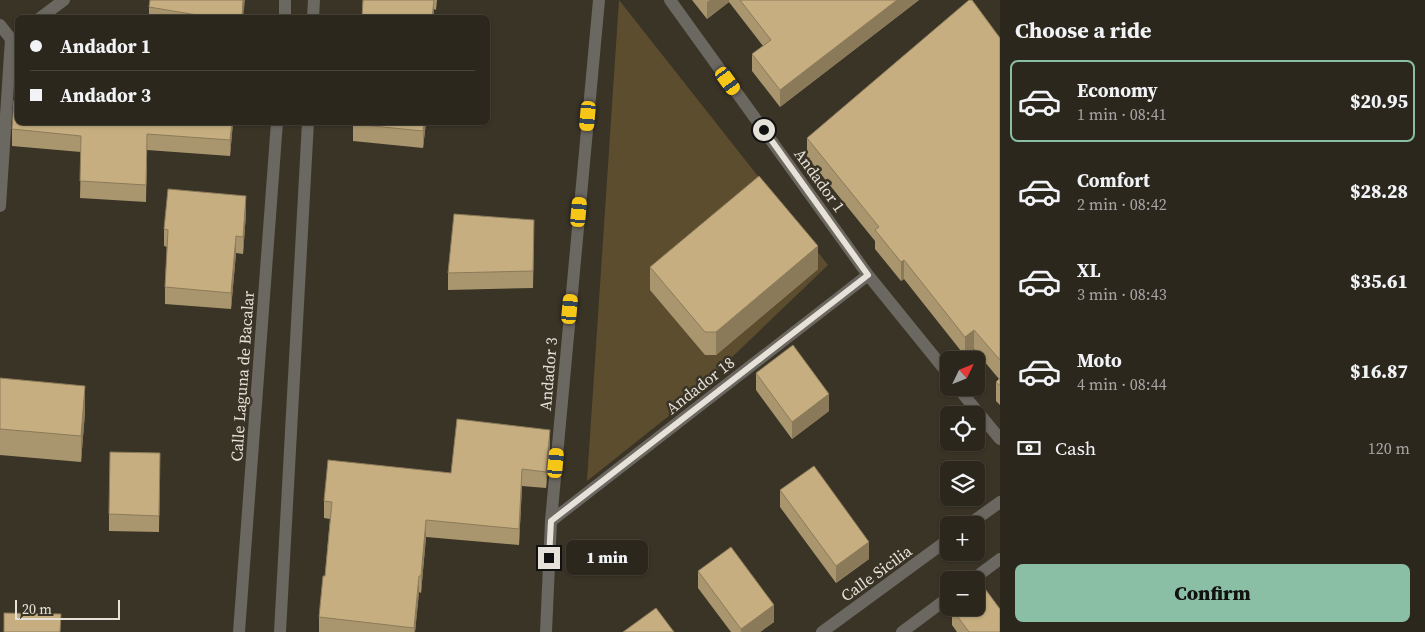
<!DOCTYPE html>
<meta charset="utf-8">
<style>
:root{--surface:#2c271d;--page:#38332a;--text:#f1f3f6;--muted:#a6a5a4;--line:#48443b;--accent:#8abfa5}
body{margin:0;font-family:"Source Serif 4",serif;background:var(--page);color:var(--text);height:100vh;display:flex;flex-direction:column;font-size:19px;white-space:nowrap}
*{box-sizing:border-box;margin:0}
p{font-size:16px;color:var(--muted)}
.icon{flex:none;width:28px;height:28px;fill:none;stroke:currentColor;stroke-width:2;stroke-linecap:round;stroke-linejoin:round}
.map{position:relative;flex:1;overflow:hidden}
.details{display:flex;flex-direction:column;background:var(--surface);width:425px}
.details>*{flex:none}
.banner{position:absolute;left:15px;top:15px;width:475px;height:110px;border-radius:8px;box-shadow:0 1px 4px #0004,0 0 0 1px var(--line);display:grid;align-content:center;height:110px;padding:0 15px;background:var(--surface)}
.needle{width:32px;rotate:47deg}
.buttons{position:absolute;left:940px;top:351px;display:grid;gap:10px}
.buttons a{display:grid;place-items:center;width:45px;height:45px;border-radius:8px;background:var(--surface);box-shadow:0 1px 4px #0004,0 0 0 1px var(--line);font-size:25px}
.scale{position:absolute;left:15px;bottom:12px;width:105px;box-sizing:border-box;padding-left:5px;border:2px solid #e6e2da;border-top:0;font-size:14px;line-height:18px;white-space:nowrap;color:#e6e2da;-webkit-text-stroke:4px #3a3427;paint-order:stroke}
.end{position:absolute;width:22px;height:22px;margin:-11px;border:6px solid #e6e2da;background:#111;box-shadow:0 0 0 2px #111}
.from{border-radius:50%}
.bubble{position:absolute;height:35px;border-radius:8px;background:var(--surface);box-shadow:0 1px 4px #0004,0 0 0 1px var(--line);font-size:16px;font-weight:800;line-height:35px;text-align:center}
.car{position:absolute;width:15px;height:30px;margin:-15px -8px;border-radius:6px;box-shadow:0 0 4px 1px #0007;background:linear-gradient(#f5c518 24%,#345 0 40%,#f5c518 0 76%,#345 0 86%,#f5c518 0)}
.banner b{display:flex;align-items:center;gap:18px;height:48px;font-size:19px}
.banner b+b{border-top:1px solid var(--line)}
.banner i{width:12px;height:12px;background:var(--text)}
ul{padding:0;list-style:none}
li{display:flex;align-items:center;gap:15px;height:82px;margin:0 10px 8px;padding:0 5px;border:2px solid transparent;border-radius:8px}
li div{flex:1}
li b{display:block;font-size:19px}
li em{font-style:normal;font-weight:800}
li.active{border-color:var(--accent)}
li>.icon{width:45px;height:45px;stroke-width:1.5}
h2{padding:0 15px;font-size:22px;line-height:60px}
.pay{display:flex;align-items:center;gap:12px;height:55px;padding:0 15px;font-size:19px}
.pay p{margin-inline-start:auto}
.action{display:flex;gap:10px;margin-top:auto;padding:10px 15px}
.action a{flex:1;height:58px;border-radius:8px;background:var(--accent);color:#111;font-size:20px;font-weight:800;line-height:58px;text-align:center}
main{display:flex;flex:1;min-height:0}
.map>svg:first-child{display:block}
.green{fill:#5c4d2f}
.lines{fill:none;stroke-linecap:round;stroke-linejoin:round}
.minor{stroke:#6b6761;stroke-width:12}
.wall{fill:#aa966e}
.shaded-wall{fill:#8b7a5a}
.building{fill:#c6ae80;stroke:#8b7a5a}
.route{stroke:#e6e2da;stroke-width:6}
.labels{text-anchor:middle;stroke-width:5;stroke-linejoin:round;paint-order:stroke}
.street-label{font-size:16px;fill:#e6e2da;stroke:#3a3427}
</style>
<main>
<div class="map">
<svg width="1000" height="632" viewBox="0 0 1000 632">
<rect width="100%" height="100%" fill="#3a3427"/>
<path class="green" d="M 619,0 L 828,265 L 680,407 L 587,481 Z"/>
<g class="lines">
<path class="minor" d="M 285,0 L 285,18
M 670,0 L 868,275 L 949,375
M 40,18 L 64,0
M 313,18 L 314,0
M 0,25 L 11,39 L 0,206
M 958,388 L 1000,439
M 551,521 L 868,275
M 968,525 L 1000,502
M 972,580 L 1000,559
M 239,632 L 277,122
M 280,632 L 308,122
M 546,632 L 551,521 L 599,0
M 822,632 L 949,539
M 902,632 L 949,597"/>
</g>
<path class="wall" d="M 363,0 L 437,0 L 436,10 L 434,9 L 434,18 L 362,18 Z
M 692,0 L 919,0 L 780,107 L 752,71 L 752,54 L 763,46 L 729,2 L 707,19 Z
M 149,7 L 243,18 L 149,18 Z
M 1000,38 L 1000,405 L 996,401 L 996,382 L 999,379 L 974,349 L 965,356 L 904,279 L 901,281 L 875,249 L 875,241 L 807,157 L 807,138 Z
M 233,122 L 230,156 L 147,150 L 146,202 L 80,198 L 81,152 L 12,146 L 12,129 Z
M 353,122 L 426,122 L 423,148 L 353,141 Z
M 246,213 L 243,254 L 236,253 L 231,309 L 165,304 L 165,287 L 167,247 L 164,246 L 164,229 Z
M 534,237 L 533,288 L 448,290 L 448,273 Z
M 650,267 L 818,269 L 716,355 L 705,355 L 650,290 Z
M 756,373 L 829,411 L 792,439 L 756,390 Z
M 0,378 L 85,412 L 81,462 L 0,455 Z
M 550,447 L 546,488 L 522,486 L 519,545 L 426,537 L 421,593 L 419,592 L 415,632 L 319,632 L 319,617 L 325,576 L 330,519 L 324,518 L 324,501 L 451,473 Z
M 160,453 L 159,532 L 109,531 L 109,514 Z
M 780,490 L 869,559 L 836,583 L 780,507 Z
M 698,571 L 774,622 L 760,632 L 731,632 L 698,588 Z
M 952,609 L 1000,632 L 957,632 L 952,625 Z"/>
<path class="shaded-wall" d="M 243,0 L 245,0 L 243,18 L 242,18 Z
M 434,0 L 434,18 L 432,18 Z
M 710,0 L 729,0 L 729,2 L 707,19 L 707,2 Z
M 897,0 L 919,0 L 780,107 L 780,90 Z
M 232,122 L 233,122 L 230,156 L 230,140 Z
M 424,122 L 426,122 L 423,148 L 423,131 Z
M 246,196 L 246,213 L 243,254 L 243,237 Z
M 236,236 L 236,253 L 231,309 L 231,293 Z
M 818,246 L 818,269 L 716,355 L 716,332 Z
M 904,260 L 904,279 L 901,281 L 901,262 Z
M 974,330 L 974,349 L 965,356 L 965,337 Z
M 85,386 L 85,412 L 81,462 L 81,436 Z
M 829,394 L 829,411 L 792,439 L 792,422 Z
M 550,430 L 550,447 L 546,488 L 546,472 Z
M 522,469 L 522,486 L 519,545 L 519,529 Z
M 426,520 L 426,537 L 421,593 L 421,576 Z
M 869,542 L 869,559 L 836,583 L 836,566 Z
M 419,576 L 419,592 L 415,632 L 414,632 Z
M 774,605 L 774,622 L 760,632 L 741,632 L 741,629 Z"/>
<path class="building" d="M 150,0 L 243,0 L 242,18 L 216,18 L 203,16 L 149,7 Z
M 363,0 L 434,0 L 432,18 L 362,18 Z
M 740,0 L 897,0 L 780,90 L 752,54 L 771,40 Z
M 969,0 L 972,0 L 1000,38 L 1000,360 L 974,330 L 965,337 L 904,260 L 901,262 L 875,230 L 879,227 L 807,138 Z
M 18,99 L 18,122 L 232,122 L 230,140 L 147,134 L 146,185 L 80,181 L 81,136 L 12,129 L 14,100 Z
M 353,122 L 424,122 L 423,131 L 353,124 Z
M 759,176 L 818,246 L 716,332 L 705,332 L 650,267 Z
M 168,189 L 246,196 L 243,237 L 236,236 L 231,293 L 165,287 L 168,230 L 164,229 Z
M 454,214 L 534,220 L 533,271 L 448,273 Z
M 793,345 L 829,394 L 792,422 L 756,373 Z
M 0,378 L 85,386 L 81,436 L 0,429 Z
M 1000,378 L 1000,386 L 996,382 Z
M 457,419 L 550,430 L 546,472 L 522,469 L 519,529 L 426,520 L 421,576 L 419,576 L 414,628 L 319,617 L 323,576 L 325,576 L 332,502 L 324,501 L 328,460 L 451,473 Z
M 110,452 L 160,453 L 159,516 L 109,514 Z
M 814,466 L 869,542 L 836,566 L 780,490 Z
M 731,547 L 774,605 L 741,629 L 698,571 Z
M 983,586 L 1000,609 L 1000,632 L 969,632 L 952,609 L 954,608 L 976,608 L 976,591 Z
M 656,608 L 674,632 L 623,632 Z
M 4,613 L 61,614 L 60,632 L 4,632 Z"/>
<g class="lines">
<path class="route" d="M 549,558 L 551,521 L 868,275 L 764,130"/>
</g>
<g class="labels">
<g class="street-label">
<text transform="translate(820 180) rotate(54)" y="6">Andador 1</text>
<text transform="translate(548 374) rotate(-85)" y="6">Andador 3</text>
<text transform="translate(242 376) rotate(-86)" y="6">Calle Laguna de Bacalar</text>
<text transform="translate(700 385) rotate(-38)" y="6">Andador 18</text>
<text transform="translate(876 573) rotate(-36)" y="6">Calle Sicilia</text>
</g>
</g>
</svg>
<div class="buttons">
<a><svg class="needle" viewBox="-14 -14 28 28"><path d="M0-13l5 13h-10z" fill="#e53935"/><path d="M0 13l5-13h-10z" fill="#a6a5a4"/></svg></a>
<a><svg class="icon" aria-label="locate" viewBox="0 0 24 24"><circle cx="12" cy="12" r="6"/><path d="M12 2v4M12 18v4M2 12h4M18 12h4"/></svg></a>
<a><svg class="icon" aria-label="layers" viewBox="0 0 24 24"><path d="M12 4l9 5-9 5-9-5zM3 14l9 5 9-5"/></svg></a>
<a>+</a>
<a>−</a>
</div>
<div class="scale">20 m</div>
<i class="end from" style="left:764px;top:130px"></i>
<i class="end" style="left:549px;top:558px"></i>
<div class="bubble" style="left:566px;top:540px;width:82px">1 min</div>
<i class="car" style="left:728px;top:81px;rotate:144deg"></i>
<i class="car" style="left:588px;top:116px;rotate:185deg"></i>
<i class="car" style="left:579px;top:212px;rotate:5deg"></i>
<i class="car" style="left:570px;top:309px;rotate:5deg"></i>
<i class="car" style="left:556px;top:463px;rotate:5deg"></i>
<div class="banner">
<b><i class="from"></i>Andador 1</b>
<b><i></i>Andador 3</b>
</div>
</div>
<section class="details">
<h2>Choose a ride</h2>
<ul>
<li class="active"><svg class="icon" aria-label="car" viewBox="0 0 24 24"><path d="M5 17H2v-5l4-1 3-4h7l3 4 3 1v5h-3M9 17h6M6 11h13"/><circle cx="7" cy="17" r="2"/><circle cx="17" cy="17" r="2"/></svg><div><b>Economy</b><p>1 min · 08:41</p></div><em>$20.95</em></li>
<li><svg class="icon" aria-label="car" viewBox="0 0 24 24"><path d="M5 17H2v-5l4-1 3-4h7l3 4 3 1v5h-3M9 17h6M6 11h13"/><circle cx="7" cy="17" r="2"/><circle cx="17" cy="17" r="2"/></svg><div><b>Comfort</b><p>2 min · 08:42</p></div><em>$28.28</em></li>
<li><svg class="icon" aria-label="car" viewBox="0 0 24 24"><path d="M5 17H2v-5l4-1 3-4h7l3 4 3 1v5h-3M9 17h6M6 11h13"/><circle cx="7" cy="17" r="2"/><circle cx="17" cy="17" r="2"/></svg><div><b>XL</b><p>3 min · 08:43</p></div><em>$35.61</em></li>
<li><svg class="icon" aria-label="car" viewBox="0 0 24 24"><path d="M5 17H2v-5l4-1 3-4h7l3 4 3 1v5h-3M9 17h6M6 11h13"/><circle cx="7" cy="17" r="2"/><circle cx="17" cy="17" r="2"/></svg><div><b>Moto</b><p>4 min · 08:44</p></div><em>$16.87</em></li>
</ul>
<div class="pay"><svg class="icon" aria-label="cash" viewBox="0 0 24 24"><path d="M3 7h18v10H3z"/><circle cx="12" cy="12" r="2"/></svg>Cash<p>120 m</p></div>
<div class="action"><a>Confirm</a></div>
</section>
</main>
